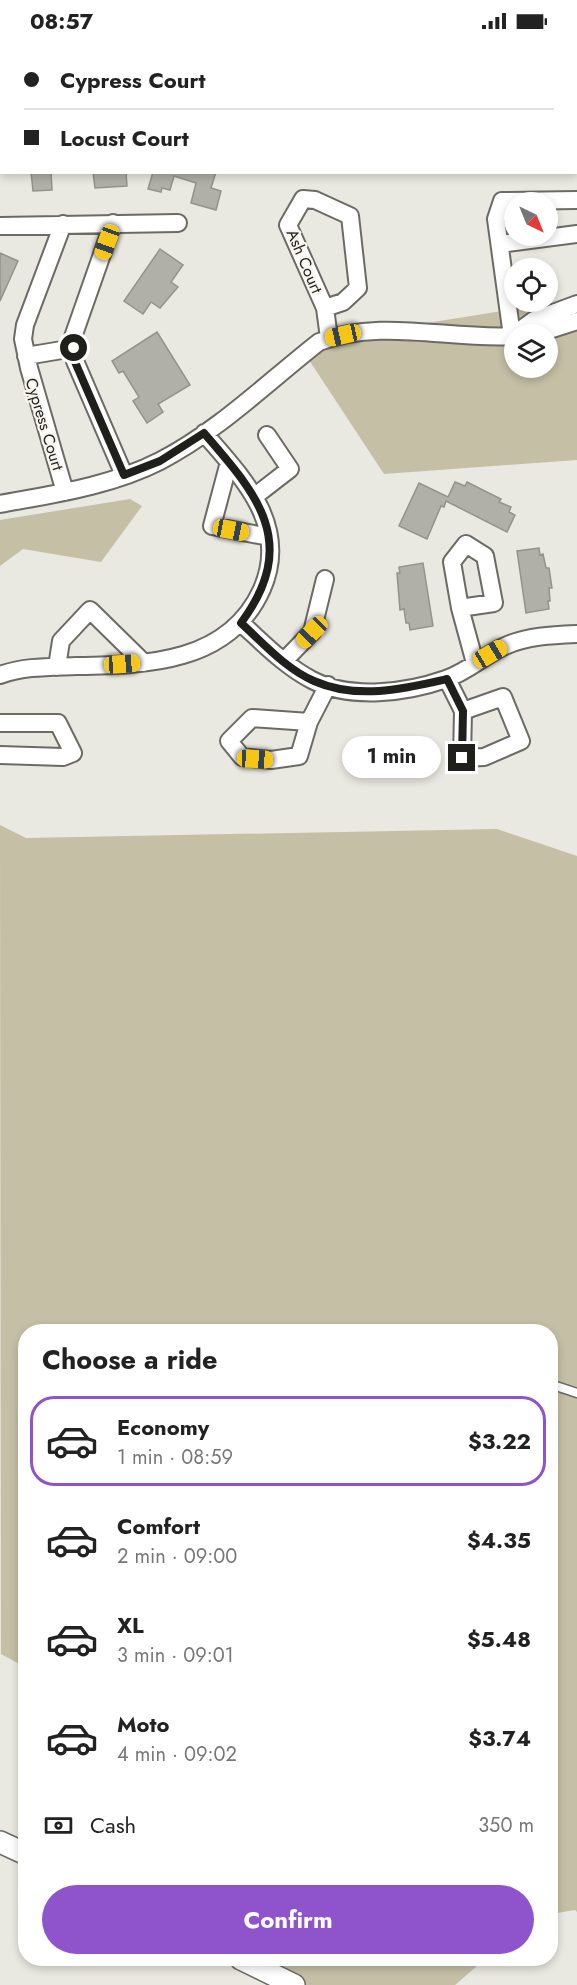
<!DOCTYPE html>
<meta charset="utf-8">
<style>
:root{--surface:#fff;--page:#f6f6f6;--text:#222;--muted:#767676;--line:#e0e0e0;--accent:#8f54cb}
body{margin:0;font-family:Jost,sans-serif;background:var(--page);color:var(--text);height:100vh;display:flex;flex-direction:column;font-size:22px;white-space:nowrap}
*{box-sizing:border-box;margin:0}
p{font-size:20px;color:var(--muted)}
.icon{flex:none;width:33px;height:33px;fill:none;stroke:currentColor;stroke-width:2;stroke-linecap:round;stroke-linejoin:round}
.map{position:relative;flex:1;overflow:hidden}
.details{position:absolute;left:18px;top:1282px;width:540px;height:642px;display:flex;flex-direction:column;background:var(--surface);border-radius:24px;box-shadow:0 3px 9px #0003}
.details>*{flex:none}
.banner{position:absolute;left:0px;top:0px;width:578px;height:132px;box-shadow:0 3px 9px #0003;display:grid;align-content:center;height:132px;padding:0 24px;background:var(--surface)}
.needle{width:39px;rotate:137deg}
.fabs{position:absolute;left:504px;top:150px;display:grid;gap:12px}
.fabs a{display:grid;place-items:center;width:54px;height:54px;border-radius:50%;background:var(--surface);box-shadow:0 3px 9px #0003;font-size:30px}
.end{position:absolute;width:27px;height:27px;margin:-14px;border:8px solid #1f1f1c;background:#fff;box-shadow:0 0 0 3px #fff}
.from{border-radius:50%}
.bubble{position:absolute;height:42px;border-radius:21px;background:var(--surface);box-shadow:0 3px 9px #0003;font-size:20px;font-weight:700;line-height:42px;text-align:center}
.car{position:absolute;width:18px;height:36px;margin:-18px -9px;border-radius:8px;box-shadow:0 0 4px 2px #0007;background:linear-gradient(#f5c518 24%,#345 0 40%,#f5c518 0 76%,#345 0 86%,#f5c518 0)}
.banner b{display:flex;align-items:center;gap:21px;height:57px;font-size:22px}
.banner b+b{border-top:2px solid var(--line)}
.banner i{width:15px;height:15px;background:var(--text)}
ul{padding:0;list-style:none}
li{display:flex;align-items:center;gap:18px;height:90px;margin:0 12px 9px;padding:0 12px;border:3px solid transparent;border-radius:24px}
li div{flex:1}
li b{display:block;font-size:22px}
li em{font-style:normal;font-weight:700}
li.on{border-color:var(--accent)}
li>.icon{width:54px;height:54px;stroke-width:1.5}
h2{padding:0 24px;font-size:27px;line-height:72px}
.pay{display:flex;align-items:center;gap:15px;height:66px;padding:0 24px;font-size:22px}
.pay p{margin-inline-start:auto}
.cta{display:flex;gap:12px;margin-top:auto;padding:12px 24px}
.cta a{flex:1;height:69px;border-radius:36px;background:var(--accent);color:#fff;font-size:24px;font-weight:700;line-height:69px;text-align:center}
.status{display:flex;justify-content:space-between;align-items:center;height:42px;padding:0 30px;background:var(--surface);direction:ltr}
.status svg{height:16px;fill:currentColor}
.map>svg:first-child{display:block}
.green{fill:#c4bfa5;fill-rule:evenodd}
.building{fill:#b0afa8;stroke:#94928c;stroke-width:1.5}
.lines{fill:none;stroke-linecap:round;stroke-linejoin:round}
.service-casing{stroke:#6b6a64;stroke-width:11}
.minor-casing{stroke:#6b6a64;stroke-width:20}
.tertiary-casing{stroke:#6b6a64;stroke-width:24}
.service{stroke:#fff;stroke-width:8}
.minor{stroke:#fff;stroke-width:16}
.tertiary{stroke:#fff;stroke-width:21}
.route{stroke:#1f1f1c;stroke-width:8}
.labels{text-anchor:middle;stroke-width:4.5;stroke-linejoin:round;paint-order:stroke}
.street-label{font-size:16px;fill:#1f1f1c;stroke:#f7f5ee}
</style>
<div class="status"><b>08:57</b><svg viewBox="0 0 49 12"><path d="M0 12V9h3v3zM5 12V6h3v6zM10 12V3h3v9zM15 12V0h3v12zM26 1h20v11H26zM47 4h2v5h-2z"/></svg></div>
<div class="map">
<svg width="577" height="1943" viewBox="0 0 577 1943">
<rect width="100%" height="100%" fill="#e9e8e1"/>
<path class="green" d="M 0,0 L 577,0 L 577,65 L 576,2 L 2,2 L 0,127 Z
M 577,257 L 577,418 L 384,432 L 307,315 L 345,294 ZM 514,292 L 548,292 L 548,326 L 514,326 Z
M 130,457 L 142,464 L 101,520 L 23,507 L 0,524 L 0,478 Z
M 0,783 L 26,796 L 497,787 L 577,814 L 577,1870 L 575,1868 L 551,1872 L 550,1290 L 26,1290 L 25,1625 L 1,1612 Z
M 242,1917 L 485,1917 L 455,1943 L 297,1943 Z"/>
<path class="building" d="M 31,130 L 51,130 L 52,148 L 33,149 Z
M 93,130 L 126,130 L 127,144 L 95,146 Z
M 153,130 L 216,130 L 211,146 L 221,149 L 216,168 L 191,161 L 196,141 L 174,134 L 170,148 L 162,146 L 161,150 L 148,147 Z
M 160,207 L 183,223 L 171,240 L 178,245 L 160,266 L 151,260 L 143,272 L 124,259 Z
M 0,211 L 18,219 L 0,259 Z
M 157,290 L 190,343 L 158,362 L 163,370 L 147,381 L 133,359 L 139,355 L 123,329 L 119,331 L 112,319 Z
M 455,440 L 465,444 L 467,440 L 501,457 L 499,460 L 511,465 L 509,470 L 515,473 L 507,490 L 446,459 L 444,465 L 441,464 L 427,497 L 399,484 L 419,441 L 448,455 Z
M 539,506 L 540,513 L 543,512 L 546,526 L 549,526 L 552,546 L 549,546 L 550,559 L 548,559 L 549,567 L 526,571 L 517,509 Z
M 423,521 L 433,584 L 410,588 L 409,581 L 406,581 L 404,567 L 400,568 L 397,531 L 400,531 L 399,525 Z"/>
<g class="lines">
<defs>
<path id="service" d="M 550,1342 L 577,1351"/>
<path id="minor" d="M 113,181 L 73,295 L 75,319 L 124,433
M 63,182 L 25,283 L 23,297 L 29,326 L 65,450
M 0,184 L 178,181
M 500,202 L 577,192
M 325,266 L 288,183 L 303,157 L 315,158 L 350,174 L 358,246 L 343,260 L 325,266 L 329,296
M 515,292 L 534,278 L 577,262
M 530,292 L 540,291 L 577,279
M 512,294 L 496,177 L 502,159 L 577,158
M 26,314 L 74,306
M 229,420 L 212,484 L 269,495
M 255,454 L 290,427 L 267,393
M 0,462 C 54,452 111,444 160,419 C 218,389 268,340 319,300 C 381,276 449,298 514,294
M 460,566 L 452,520 L 466,502 L 485,514 L 494,561 L 460,566 L 475,621
M 241,581 C 263,601 285,624 312,638 C 351,658 406,651 446,637 C 467,630 485,613 505,604 C 527,594 553,593 577,592
M 284,619 L 312,590 L 325,537
M 57,625 L 61,599 L 90,568 L 144,621
M 0,633 C 25,624 50,625 77,624 C 147,623 229,621 262,547 C 290,483 242,435 204,391
M 447,637 L 463,669 L 503,655 L 521,699 L 484,715 L 462,716 L 463,669
M 309,680 L 252,676 L 229,699 L 242,715 L 271,718 L 299,714 L 309,680 L 328,643
M 0,681 L 58,681 L 73,711 L 63,715 L 0,713"/>
<path id="tertiary" d="M 0,1800 L 26,1812
M 241,1917 L 294,1943"/>
</defs>
<use href="#service" class="service-casing"/>
<use href="#minor" class="minor-casing"/>
<use href="#tertiary" class="tertiary-casing"/>
<use href="#service" class="service"/>
<use href="#minor" class="minor"/>
<use href="#tertiary" class="tertiary"/>
</g>
<g class="lines">
<path class="route" d="M 74,306 L 75,320 L 124,433 L 160,419 L 204,391 C 258,453 300,501 241,581 C 263,601 286,627 314,639 C 357,658 403,647 447,637 L 463,669 L 462,716"/>
</g>
<g class="labels">
<g class="street-label">
<text transform="translate(305 219) rotate(67)" y="6">Ash Court</text>
<text transform="translate(45 382) rotate(73)" y="6">Cypress Court</text>
</g>
</g>
</svg>
<div class="fabs">
<a><svg class="needle" viewBox="-14 -14 28 28"><path d="M0-13l5 13h-10z" fill="#e53935"/><path d="M0 13l5-13h-10z" fill="#767676"/></svg></a>
<a><svg class="icon" aria-label="locate" viewBox="0 0 24 24"><circle cx="12" cy="12" r="6"/><path d="M12 2v4M12 18v4M2 12h4M18 12h4"/></svg></a>
<a><svg class="icon" aria-label="layers" viewBox="0 0 24 24"><path d="M12 4l9 5-9 5-9-5zM3 14l9 5 9-5"/></svg></a>
</div>
<i class="end from" style="left:74px;top:306px"></i>
<i class="end" style="left:462px;top:716px"></i>
<div class="bubble" style="left:342px;top:694px;width:99px">1 min</div>
<i class="car" style="left:107px;top:200px;rotate:200deg"></i>
<i class="car" style="left:343px;top:293px;rotate:257deg"></i>
<i class="car" style="left:231px;top:488px;rotate:101deg"></i>
<i class="car" style="left:312px;top:590px;rotate:224deg"></i>
<i class="car" style="left:490px;top:612px;rotate:59deg"></i>
<i class="car" style="left:122px;top:622px;rotate:86deg"></i>
<i class="car" style="left:255px;top:717px;rotate:93deg"></i>
<div class="banner">
<b><i class="from"></i>Cypress Court</b>
<b><i></i>Locust Court</b>
</div>
<section class="details">
<h2>Choose a ride</h2>
<ul>
<li class="on"><svg class="icon" aria-label="car" viewBox="0 0 24 24"><path d="M5 17H2v-5l4-1 3-4h7l3 4 3 1v5h-3M9 17h6M6 11h13"/><circle cx="7" cy="17" r="2"/><circle cx="17" cy="17" r="2"/></svg><div><b>Economy</b><p>1 min · 08:59</p></div><em>$3.22</em></li>
<li><svg class="icon" aria-label="car" viewBox="0 0 24 24"><path d="M5 17H2v-5l4-1 3-4h7l3 4 3 1v5h-3M9 17h6M6 11h13"/><circle cx="7" cy="17" r="2"/><circle cx="17" cy="17" r="2"/></svg><div><b>Comfort</b><p>2 min · 09:00</p></div><em>$4.35</em></li>
<li><svg class="icon" aria-label="car" viewBox="0 0 24 24"><path d="M5 17H2v-5l4-1 3-4h7l3 4 3 1v5h-3M9 17h6M6 11h13"/><circle cx="7" cy="17" r="2"/><circle cx="17" cy="17" r="2"/></svg><div><b>XL</b><p>3 min · 09:01</p></div><em>$5.48</em></li>
<li><svg class="icon" aria-label="car" viewBox="0 0 24 24"><path d="M5 17H2v-5l4-1 3-4h7l3 4 3 1v5h-3M9 17h6M6 11h13"/><circle cx="7" cy="17" r="2"/><circle cx="17" cy="17" r="2"/></svg><div><b>Moto</b><p>4 min · 09:02</p></div><em>$3.74</em></li>
</ul>
<div class="pay"><svg class="icon" aria-label="cash" viewBox="0 0 24 24"><path d="M3 7h18v10H3z"/><circle cx="12" cy="12" r="2"/></svg>Cash<p>350 m</p></div>
<div class="cta"><a>Confirm</a></div>
</section>
</div>
